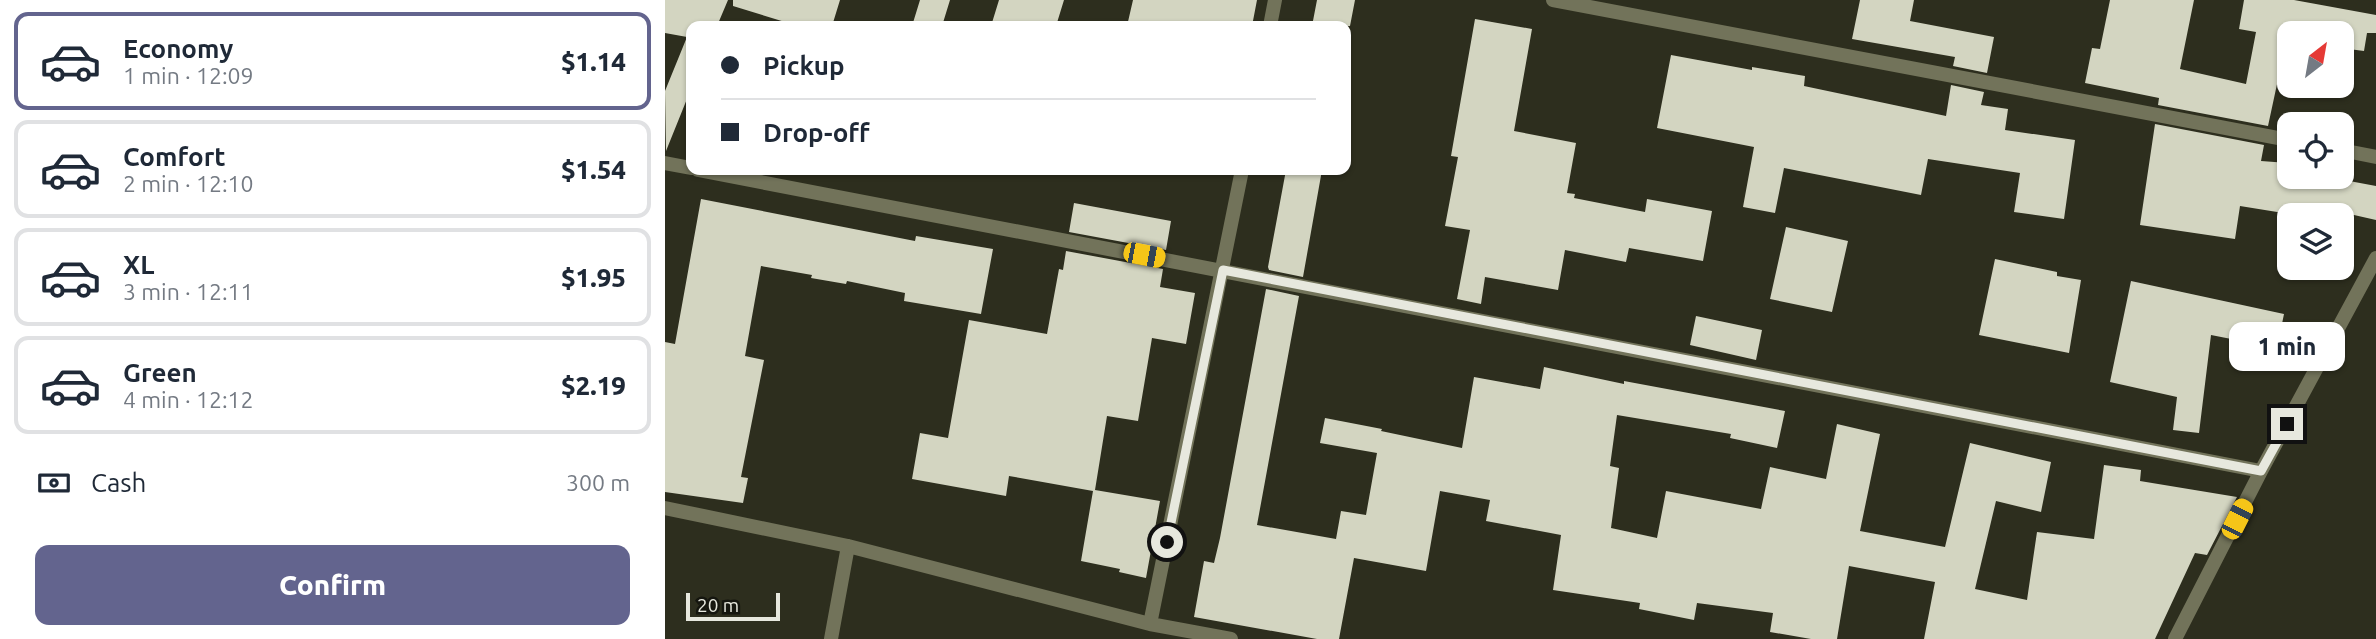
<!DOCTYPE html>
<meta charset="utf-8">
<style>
:root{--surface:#fff;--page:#f6f6f7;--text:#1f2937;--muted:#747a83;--line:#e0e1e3;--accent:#63648e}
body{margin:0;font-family:Ubuntu,sans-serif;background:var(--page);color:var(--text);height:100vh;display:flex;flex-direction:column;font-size:26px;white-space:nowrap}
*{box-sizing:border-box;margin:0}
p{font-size:23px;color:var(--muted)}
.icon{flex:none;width:38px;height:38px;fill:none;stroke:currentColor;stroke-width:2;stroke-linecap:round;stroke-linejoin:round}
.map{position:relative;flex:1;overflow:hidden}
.side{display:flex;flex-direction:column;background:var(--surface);width:665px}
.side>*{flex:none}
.guide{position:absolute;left:21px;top:21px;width:665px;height:154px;border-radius:14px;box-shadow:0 2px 5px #0004;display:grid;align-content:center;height:154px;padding:0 35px;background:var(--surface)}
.needle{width:46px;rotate:31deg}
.fabs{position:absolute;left:1612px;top:21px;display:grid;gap:14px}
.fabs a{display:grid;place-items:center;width:77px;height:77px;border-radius:14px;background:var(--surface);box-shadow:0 2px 5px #0004;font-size:35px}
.scale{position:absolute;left:21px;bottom:18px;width:94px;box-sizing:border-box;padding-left:7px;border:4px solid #e7e8de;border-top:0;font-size:19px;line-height:24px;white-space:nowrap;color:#e7e8de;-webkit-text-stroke:5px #15160f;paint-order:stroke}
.end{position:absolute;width:32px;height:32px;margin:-16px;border:9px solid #e7e8de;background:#111;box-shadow:0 0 0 4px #111}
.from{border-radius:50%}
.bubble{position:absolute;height:49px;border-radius:14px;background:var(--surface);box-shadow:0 2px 5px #0004;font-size:23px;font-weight:800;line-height:49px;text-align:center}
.car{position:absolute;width:21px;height:42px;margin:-21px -10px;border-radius:9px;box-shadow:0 0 5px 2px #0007;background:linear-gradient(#f5c518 24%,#345 0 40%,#f5c518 0 76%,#345 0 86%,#f5c518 0)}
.guide b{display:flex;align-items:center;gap:24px;height:66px;font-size:26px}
.guide b+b{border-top:2px solid var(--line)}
.guide i{width:18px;height:18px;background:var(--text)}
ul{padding:12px 0 0;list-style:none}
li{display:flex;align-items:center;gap:21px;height:98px;margin:0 14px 10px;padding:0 21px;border:4px solid var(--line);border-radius:14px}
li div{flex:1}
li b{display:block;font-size:26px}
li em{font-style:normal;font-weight:800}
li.current{border-color:var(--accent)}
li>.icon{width:63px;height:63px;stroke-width:1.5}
.pay{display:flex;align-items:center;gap:18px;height:77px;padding:0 35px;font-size:26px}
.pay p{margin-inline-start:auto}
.action{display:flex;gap:14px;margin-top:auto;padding:14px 35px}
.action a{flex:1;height:80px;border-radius:14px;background:var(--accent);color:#fff;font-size:28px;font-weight:800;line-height:80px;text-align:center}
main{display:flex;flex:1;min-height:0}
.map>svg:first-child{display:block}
.building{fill:#d3d5c1}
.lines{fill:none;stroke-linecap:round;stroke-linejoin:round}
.street{stroke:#72735a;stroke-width:14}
.route{stroke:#e7e8de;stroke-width:9}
</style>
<main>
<section class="side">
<ul>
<li class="current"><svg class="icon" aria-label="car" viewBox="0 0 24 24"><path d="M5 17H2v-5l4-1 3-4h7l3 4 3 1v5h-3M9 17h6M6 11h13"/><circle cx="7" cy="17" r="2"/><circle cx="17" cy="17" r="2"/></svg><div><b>Economy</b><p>1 min · 12:09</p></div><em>$1.14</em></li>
<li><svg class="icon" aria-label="car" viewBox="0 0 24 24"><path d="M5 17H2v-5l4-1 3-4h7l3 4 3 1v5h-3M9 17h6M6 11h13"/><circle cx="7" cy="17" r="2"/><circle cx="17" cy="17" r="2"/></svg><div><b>Comfort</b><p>2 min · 12:10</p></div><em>$1.54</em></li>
<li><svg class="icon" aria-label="car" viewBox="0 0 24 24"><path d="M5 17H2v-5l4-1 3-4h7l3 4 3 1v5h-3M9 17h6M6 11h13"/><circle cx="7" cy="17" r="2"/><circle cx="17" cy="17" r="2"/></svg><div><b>XL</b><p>3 min · 12:11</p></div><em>$1.95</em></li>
<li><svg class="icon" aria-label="car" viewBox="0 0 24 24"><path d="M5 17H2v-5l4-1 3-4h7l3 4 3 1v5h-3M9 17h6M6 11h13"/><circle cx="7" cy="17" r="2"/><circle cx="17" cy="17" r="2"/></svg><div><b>Green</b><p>4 min · 12:12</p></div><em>$2.19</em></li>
</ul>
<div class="pay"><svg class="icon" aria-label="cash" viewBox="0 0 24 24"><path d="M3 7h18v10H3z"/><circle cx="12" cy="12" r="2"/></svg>Cash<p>300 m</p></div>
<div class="action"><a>Confirm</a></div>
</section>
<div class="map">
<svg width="1711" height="639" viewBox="0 0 1711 639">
<rect width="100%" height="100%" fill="#2d2e1e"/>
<path class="building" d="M 0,0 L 63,0 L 52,26 L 26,26 L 26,89 L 1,151 L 0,91 L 22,37 L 0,33 Z
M 68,0 L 175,0 L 167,26 L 133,26 L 68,6 Z
M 255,0 L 285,0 L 277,26 L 247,26 Z
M 334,0 L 399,0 L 391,26 L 326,26 Z
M 468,0 L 592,0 L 587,26 L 462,26 Z
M 652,0 L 690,0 L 685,26 L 647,26 Z
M 1195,0 L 1249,0 L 1245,21 L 1329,37 L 1322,73 L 1288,66 L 1290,57 L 1187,39 Z
M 1445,0 L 1529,0 L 1515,69 L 1581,84 L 1591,32 L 1574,29 L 1579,0 L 1629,0 L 1711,15 L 1711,33 L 1702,33 L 1699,51 L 1676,48 L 1676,33 L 1623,33 L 1603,126 L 1493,105 L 1494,98 L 1420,83 L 1427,48 L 1435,49 Z
M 810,19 L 867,29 L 849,131 L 911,143 L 902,193 L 910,194 L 909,198 L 980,212 L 982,199 L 1047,211 L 1038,261 L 964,248 L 961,262 L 900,250 L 893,290 L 820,277 L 816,304 L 792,299 L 805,230 L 780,226 L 793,157 L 786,156 Z
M 1006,55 L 1087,70 L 1087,67 L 1140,76 L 1139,86 L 1281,116 L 1286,85 L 1319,92 L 1316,105 L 1343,109 L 1340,130 L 1410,140 L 1399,219 L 1349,212 L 1355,173 L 1263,159 L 1256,195 L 1119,168 L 1110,213 L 1078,207 L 1089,147 L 992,128 Z
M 1490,124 L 1599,145 L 1596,161 L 1624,163 L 1624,177 L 1663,177 L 1711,186 L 1711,220 L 1689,215 L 1631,215 L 1575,206 L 1570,239 L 1475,225 Z
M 621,170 L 657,170 L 638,277 L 604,270 L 603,267 Z
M 36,199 L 250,241 L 251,236 L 328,249 L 316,314 L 239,301 L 240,293 L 182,281 L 181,284 L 146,278 L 147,275 L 96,266 L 80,356 L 99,360 L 76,477 L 83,478 L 78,503 L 0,492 L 0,342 L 10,344 Z
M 409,203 L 506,221 L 501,250 L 404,232 Z
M 1121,227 L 1183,241 L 1167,312 L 1105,299 Z
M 401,251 L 498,269 L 495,287 L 530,293 L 521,344 L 487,338 L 473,421 L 442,416 L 430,490 L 495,501 L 481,578 L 454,572 L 455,569 L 416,561 L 428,491 L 344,476 L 341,496 L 247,479 L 255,433 L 283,438 L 304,320 L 382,334 L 394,269 L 398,270 Z
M 1330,259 L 1392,272 L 1392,276 L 1416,280 L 1404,353 L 1314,335 Z
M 1466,281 L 1619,314 L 1612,348 L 1546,335 L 1534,433 L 1508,430 L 1512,397 L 1445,382 Z
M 601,289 L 634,296 L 592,525 L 671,539 L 676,511 L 701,515 L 712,453 L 655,443 L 660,418 L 717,429 L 716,431 L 797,448 L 809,377 L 875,389 L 879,367 L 959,384 L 959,381 L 1120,411 L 1112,448 L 1065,438 L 1066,434 L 952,415 L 945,466 L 954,468 L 946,528 L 992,538 L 1001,491 L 1096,509 L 1105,467 L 1161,479 L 1172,424 L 1215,434 L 1195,531 L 1280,547 L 1305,443 L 1386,462 L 1376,512 L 1331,501 L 1310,589 L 1362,600 L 1372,532 L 1429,539 L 1439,465 L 1476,470 L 1475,481 L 1572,497 L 1542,555 L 1530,553 L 1490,639 L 1259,639 L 1270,582 L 1184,566 L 1172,639 L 1146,639 L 1105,632 L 1108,613 L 1032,603 L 1029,620 L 974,609 L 975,603 L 888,590 L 896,535 L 821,521 L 825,500 L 775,491 L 761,571 L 689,558 L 674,639 L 652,639 L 529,617 L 539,561 L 549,563 L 555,538 Z
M 1031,316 L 1097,330 L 1091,360 L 1025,345 Z"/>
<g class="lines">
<path class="street" d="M 888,0 L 1624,140
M 605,26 L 610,0
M 1676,150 L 1711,157
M 0,163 L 26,168
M 33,170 L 1596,471
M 0,508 L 183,546 L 485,624 L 566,639
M 485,624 L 577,170
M 166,639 L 183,546
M 1510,639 L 1596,471 L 1711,258"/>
</g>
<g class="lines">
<path class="route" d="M 502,542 L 558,270 L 1596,471 L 1622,424"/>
</g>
</svg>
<div class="fabs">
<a><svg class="needle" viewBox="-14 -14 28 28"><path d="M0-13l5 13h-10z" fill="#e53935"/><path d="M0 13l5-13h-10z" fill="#747a83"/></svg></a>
<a><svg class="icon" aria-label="locate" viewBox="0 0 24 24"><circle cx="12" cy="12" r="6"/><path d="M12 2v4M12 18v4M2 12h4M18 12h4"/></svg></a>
<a><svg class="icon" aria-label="layers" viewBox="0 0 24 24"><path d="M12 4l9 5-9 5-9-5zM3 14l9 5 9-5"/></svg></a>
</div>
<div class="scale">20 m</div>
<i class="end from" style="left:502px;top:542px"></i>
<i class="end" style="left:1622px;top:424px"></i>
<div class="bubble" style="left:1564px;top:322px;width:116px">1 min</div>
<i class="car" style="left:479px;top:255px;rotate:101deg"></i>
<i class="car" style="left:1572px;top:519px;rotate:27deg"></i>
<div class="guide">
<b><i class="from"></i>Pickup</b>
<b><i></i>Drop-off</b>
</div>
</div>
</main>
